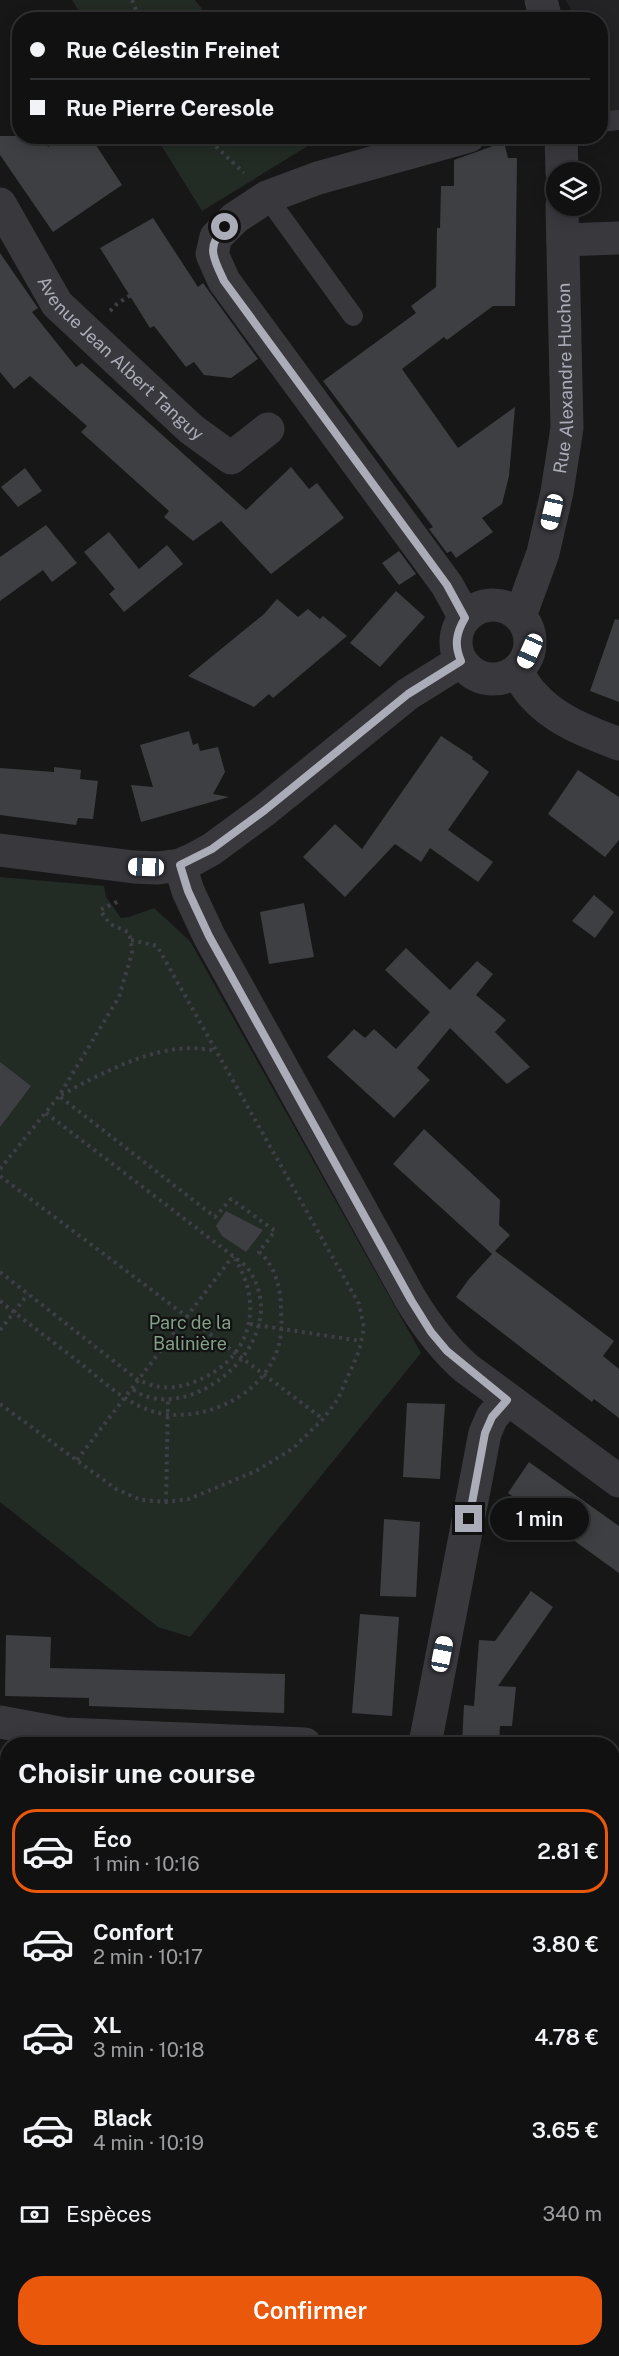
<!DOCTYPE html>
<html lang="fr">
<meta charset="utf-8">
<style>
:root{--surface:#111112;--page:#1e1f20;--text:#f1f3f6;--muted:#9c9d9f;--line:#303132;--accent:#ea580c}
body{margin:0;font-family:"Public Sans",sans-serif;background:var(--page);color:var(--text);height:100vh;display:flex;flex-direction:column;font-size:22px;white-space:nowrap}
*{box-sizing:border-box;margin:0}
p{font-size:20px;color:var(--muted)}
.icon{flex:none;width:33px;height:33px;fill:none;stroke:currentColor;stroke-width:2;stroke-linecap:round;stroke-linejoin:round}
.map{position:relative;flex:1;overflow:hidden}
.panel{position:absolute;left:0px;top:1737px;width:620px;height:620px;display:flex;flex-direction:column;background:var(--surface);border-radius:24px 24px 0 0;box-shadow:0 3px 15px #0003,0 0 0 2px var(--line)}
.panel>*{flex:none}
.guide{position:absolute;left:12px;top:12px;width:596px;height:132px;border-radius:24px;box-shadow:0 3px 15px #0003,0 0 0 2px var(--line);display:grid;align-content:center;height:132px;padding:0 18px;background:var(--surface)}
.tools{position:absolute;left:546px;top:162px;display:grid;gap:12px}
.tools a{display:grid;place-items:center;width:54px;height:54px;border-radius:50%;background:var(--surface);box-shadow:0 3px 15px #0003,0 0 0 2px var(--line);font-size:30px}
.end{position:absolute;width:27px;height:27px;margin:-14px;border:8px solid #aaacb7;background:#111;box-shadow:0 0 0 3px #111}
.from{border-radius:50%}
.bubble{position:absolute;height:42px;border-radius:21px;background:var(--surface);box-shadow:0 3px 15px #0003,0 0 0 2px var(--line);font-size:20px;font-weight:600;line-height:42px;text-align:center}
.car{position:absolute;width:18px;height:36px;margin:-18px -9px;border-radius:8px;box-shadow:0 0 4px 2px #0007;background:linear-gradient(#fff 24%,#345 0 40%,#fff 0 76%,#345 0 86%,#fff 0)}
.guide b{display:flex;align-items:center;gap:21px;height:57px;font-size:22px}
.guide b+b{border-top:2px solid var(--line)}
.guide i{width:15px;height:15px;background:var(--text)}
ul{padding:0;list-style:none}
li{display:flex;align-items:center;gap:18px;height:84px;margin:0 12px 9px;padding:0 6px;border:3px solid transparent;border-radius:24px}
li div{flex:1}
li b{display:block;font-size:22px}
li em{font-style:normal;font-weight:600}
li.current{border-color:var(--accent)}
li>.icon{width:54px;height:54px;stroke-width:1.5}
h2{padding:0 18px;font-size:27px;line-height:72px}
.pay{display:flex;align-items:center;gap:15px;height:66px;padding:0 18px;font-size:22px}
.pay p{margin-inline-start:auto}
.action{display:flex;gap:12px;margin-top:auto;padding:12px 18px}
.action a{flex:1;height:69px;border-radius:24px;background:var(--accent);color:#fff;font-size:24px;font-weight:600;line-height:69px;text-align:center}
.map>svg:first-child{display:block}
.built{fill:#232325}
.green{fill:#232b25}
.building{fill:#3e3f42}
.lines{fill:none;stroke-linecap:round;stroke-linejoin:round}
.path{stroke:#3e3f44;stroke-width:4;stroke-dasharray:3 4.5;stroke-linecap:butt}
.lane{stroke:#38383d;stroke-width:20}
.street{stroke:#38383d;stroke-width:33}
.route{stroke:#aaacb7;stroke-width:8}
.labels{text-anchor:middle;stroke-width:4.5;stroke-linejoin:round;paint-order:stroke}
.street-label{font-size:18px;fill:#aaacb7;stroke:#121213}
.park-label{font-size:18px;fill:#82a188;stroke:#121213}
</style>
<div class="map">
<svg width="619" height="2356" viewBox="0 0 619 2356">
<rect width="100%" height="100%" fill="#171718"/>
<path class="built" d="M 566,0 L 619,0 L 619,111 L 600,112 L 600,20 L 575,19 Z"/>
<path class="green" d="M 72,0 L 195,0 L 210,19 L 84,19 Z
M 156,137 L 301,137 L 308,146 L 202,211 Z
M 0,877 L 104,886 L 106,897 L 121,918 L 129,917 L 154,908 L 190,941 L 421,1353 L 190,1637 L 158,1627 L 0,1502 Z"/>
<path class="building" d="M 0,136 L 41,136 L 48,147 L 63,136 L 90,136 L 122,185 L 53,232 L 0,155 Z
M 504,142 L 508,158 L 517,158 L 515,306 L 493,306 L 447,340 L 444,337 L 402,369 L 458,448 L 515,407 L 509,476 L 502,504 L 482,518 L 493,532 L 456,558 L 451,551 L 447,553 L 429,529 L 433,527 L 323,381 L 416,313 L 411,306 L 436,287 L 437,228 L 440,228 L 441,186 L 454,186 L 454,160 Z
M 153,218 L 198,287 L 203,283 L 258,359 L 231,378 L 204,375 L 194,362 L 186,367 L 154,326 L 150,328 L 100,248 Z
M 0,253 L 38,308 L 32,312 L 76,367 L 82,363 L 246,510 L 291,467 L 309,489 L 317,483 L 344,518 L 271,574 L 221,521 L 193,541 L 164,517 L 169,511 L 81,432 L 87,426 L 30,376 L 14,389 L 0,372 Z
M 25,468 L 42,491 L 18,507 L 1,487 Z
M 46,525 L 77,563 L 52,582 L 43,570 L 0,601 L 0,557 Z
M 109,532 L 139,569 L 167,545 L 183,564 L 124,612 L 109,594 L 115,589 L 84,552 Z
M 399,551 L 416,574 L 399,585 L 382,563 Z
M 396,591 L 425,617 L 380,667 L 350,643 Z
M 277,599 L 298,617 L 308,609 L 320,619 L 323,616 L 347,636 L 273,698 L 269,694 L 254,707 L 188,676 L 264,614 Z
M 615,619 L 619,620 L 619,702 L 590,691 Z
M 189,731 L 193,745 L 198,743 L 200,751 L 218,747 L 225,772 L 213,794 L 229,797 L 141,822 L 131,785 L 153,787 L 140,745 Z
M 441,736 L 473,757 L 472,759 L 489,772 L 448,830 L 493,862 L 478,882 L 430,848 L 421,862 L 395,844 L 345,897 L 303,857 L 335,824 L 362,849 Z
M 54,767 L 81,770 L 80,779 L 98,781 L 93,819 L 78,818 L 76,825 L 0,815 L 0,768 L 54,772 Z
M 578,770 L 619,797 L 619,840 L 605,857 L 548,814 Z
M 594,895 L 614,912 L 595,938 L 572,921 Z
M 304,903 L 314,957 L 269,964 L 260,912 Z
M 406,948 L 450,990 L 477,961 L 493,974 L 476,995 L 506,1020 L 495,1032 L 530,1067 L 507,1084 L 450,1028 L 417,1068 L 430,1080 L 394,1118 L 327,1057 L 354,1029 L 365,1038 L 374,1029 L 396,1049 L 430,1012 L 385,970 Z
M 0,1062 L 31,1086 L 0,1127 Z
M 424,1129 L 500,1200 L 499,1225 L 510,1235 L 495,1251 L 614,1341 L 603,1356 L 619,1369 L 619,1418 L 594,1399 L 592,1402 L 456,1297 L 469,1279 L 492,1254 L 393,1164 Z
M 226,1211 L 263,1230 L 246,1252 L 222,1236 L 216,1226 Z
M 407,1403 L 445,1404 L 440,1479 L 403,1477 Z
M 529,1462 L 619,1526 L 619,1573 L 508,1493 Z
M 384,1519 L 420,1522 L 416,1597 L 380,1596 Z
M 531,1591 L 553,1607 L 498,1686 L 516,1687 L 512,1726 L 500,1726 L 499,1744 L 462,1744 L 464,1705 L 474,1706 L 479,1640 L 495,1641 Z
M 360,1614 L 399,1617 L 392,1716 L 352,1713 Z
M 6,1635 L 51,1637 L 50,1668 L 285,1674 L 284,1713 L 89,1706 L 89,1698 L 5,1696 Z"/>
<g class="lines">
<path class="path" d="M 132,0 L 140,20
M 205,136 L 244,173
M 110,311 L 117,304 L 180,262
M 46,1113 L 246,1266 C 302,1338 187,1432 131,1388
M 0,1169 L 59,1096 L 119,997 L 132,953 L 131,940 L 128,932 L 110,924 L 100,910 L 121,900
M 0,1176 L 323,1419
M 0,1272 L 138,1380 C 144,1382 150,1385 155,1386 C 173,1390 190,1385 205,1377 C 252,1354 263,1303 235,1259
M 0,1301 C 26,1322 53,1342 79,1362 C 104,1382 131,1409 164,1414 C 215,1421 276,1387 281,1332 C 282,1323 281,1313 281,1305 C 280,1286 274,1264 259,1252 L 275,1231 L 231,1199 L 215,1217 L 59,1096 C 103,1073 163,1038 216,1051
M 250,1324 L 361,1341
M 0,1330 L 28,1294
M 0,1404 L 116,1489 L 141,1500 L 166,1502 L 189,1499 L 256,1471 L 292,1449 L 323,1419 L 338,1399 L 359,1351 L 364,1328 L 359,1304 L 157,946 L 131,940
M 77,1460 L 233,1256
M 166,1502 L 168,1398
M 250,2349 L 256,2356"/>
<path class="lane" d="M 600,122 L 619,120
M 267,197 L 353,316"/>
<g class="street">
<path d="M 541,0 L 546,20"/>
<path d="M 561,136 L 562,172"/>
<path id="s1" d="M 0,204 L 57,304 L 191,429 L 231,458 L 268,429"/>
<path d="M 563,240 L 619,238"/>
<circle cx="493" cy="642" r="37"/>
<path id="s2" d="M 520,616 L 543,553 L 557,492 L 567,428 L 562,206"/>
<path d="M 465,618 L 447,585 L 224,281 L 212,254 L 216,237 L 235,218 L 267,197 L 318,178 L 469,136"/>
<path d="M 517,672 C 522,680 527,689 533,695 C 556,721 588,732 619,744"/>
<path d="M 0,850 L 134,867 L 158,868 L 180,865 L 194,859 L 212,849 L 265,810 L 408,694 L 461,661"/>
<path d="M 180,865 L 188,891 L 209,936 L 411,1300 C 427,1326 443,1348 466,1368 L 619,1481"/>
<path d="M 0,1722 L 65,1734 L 305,1744"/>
<path d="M 425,1744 L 485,1433 L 492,1417 L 507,1400"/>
<path d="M 0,1949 L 8,1952"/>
<path d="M 612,2150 L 619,2141"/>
<path d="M 0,2199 L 8,2186"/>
<path d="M 570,2349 L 571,2356"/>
<path d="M 445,2356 L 450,2349"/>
</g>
</g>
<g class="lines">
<path class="route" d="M 225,227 C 205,247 214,259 224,281 L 447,585 L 465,618 C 456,633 454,645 461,661 L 408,694 L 265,810 L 212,849 L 180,865 L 188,891 L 209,936 L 411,1300 L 431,1332 L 447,1351 L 507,1400 L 492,1417 L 485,1433 L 469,1519"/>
</g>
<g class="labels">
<g class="street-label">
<text dy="6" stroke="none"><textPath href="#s1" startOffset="198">Avenue Jean Albert Tanguy</textPath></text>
<text dy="6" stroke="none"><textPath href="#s2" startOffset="244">Rue Alexandre Huchon</textPath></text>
</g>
<g class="park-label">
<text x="190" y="1329">Parc de la<tspan x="190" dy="21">Balinière</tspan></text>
</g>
</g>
</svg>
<div class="tools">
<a><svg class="icon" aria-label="layers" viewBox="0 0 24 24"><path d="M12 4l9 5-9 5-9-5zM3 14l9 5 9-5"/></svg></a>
</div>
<i class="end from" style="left:225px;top:227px"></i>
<i class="end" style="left:469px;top:1519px"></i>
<div class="bubble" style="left:490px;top:1498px;width:99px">1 min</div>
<i class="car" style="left:552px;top:512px;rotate:193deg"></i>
<i class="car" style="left:530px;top:651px;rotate:204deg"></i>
<i class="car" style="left:146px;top:867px;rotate:272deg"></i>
<i class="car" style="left:442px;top:1654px;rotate:11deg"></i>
<div class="guide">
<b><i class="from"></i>Rue Célestin Freinet</b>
<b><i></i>Rue Pierre Ceresole</b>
</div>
<section class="panel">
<h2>Choisir une course</h2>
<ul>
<li class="current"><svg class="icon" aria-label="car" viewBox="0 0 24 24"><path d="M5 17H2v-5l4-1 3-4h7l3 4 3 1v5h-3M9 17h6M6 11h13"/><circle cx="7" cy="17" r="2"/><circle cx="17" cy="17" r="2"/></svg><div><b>Éco</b><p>1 min · 10:16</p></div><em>2.81 €</em></li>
<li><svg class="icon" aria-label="car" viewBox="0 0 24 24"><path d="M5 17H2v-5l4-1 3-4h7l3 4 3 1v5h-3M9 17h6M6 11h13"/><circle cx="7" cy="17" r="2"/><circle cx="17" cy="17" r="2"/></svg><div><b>Confort</b><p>2 min · 10:17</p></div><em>3.80 €</em></li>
<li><svg class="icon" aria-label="car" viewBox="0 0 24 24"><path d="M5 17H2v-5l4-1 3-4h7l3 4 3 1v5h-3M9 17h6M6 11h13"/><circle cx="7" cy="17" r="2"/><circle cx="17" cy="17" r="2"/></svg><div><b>XL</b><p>3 min · 10:18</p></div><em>4.78 €</em></li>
<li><svg class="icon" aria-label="car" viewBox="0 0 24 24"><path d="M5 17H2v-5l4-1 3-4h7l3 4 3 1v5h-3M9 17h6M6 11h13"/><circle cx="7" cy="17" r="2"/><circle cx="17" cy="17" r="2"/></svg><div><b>Black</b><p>4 min · 10:19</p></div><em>3.65 €</em></li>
</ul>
<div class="pay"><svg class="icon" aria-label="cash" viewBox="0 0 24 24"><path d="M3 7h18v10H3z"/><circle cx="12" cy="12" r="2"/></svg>Espèces<p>340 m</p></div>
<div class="action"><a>Confirmer</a></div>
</section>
</div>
